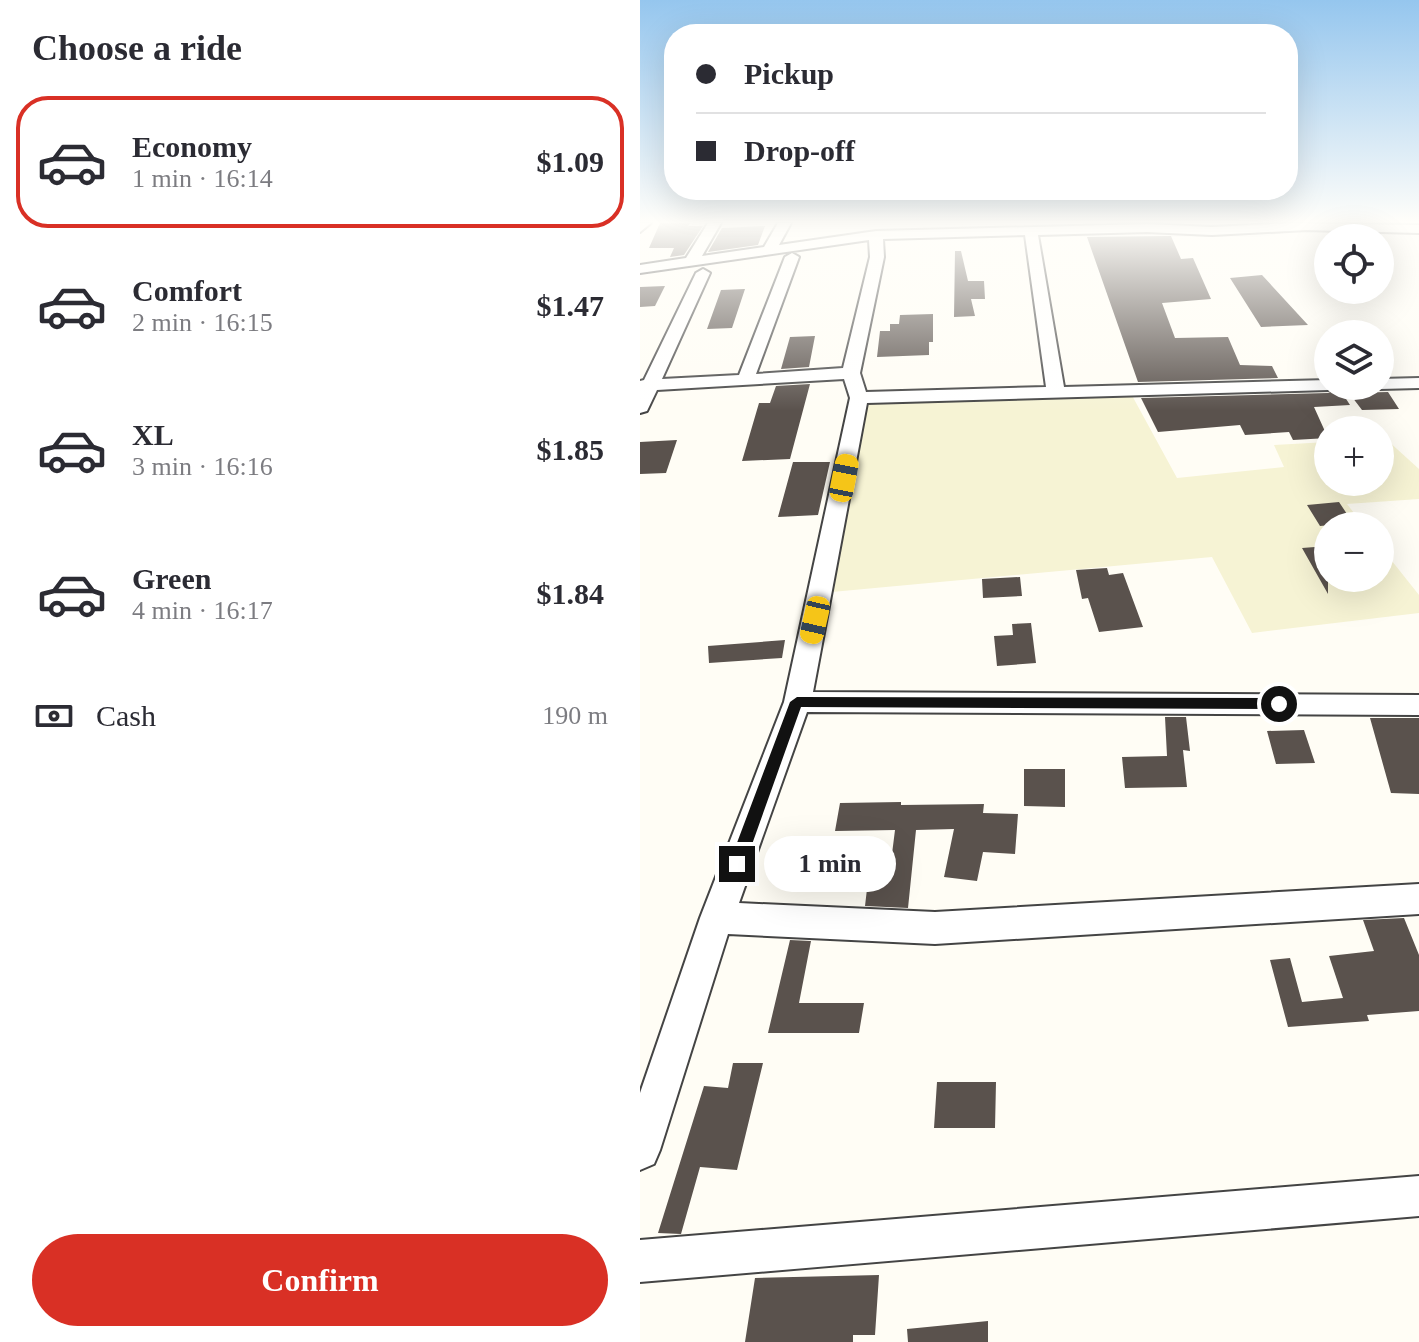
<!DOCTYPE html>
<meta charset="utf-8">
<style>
:root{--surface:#fff;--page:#f2f2f3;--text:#2b2b33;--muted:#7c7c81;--line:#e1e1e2;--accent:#d93025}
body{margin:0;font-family:Georgia,serif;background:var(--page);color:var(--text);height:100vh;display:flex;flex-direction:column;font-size:30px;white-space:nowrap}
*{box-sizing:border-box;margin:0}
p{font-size:26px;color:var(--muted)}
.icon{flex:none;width:44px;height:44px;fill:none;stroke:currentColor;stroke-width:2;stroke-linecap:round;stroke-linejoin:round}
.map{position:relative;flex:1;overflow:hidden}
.sheet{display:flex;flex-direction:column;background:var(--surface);width:640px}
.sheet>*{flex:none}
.guide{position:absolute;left:24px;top:24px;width:634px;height:176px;border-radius:32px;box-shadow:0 8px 32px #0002;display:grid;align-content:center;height:176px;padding:0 32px;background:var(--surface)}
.controls{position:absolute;left:674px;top:224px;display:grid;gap:16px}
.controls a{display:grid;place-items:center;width:80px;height:80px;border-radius:50%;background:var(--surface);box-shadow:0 8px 32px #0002;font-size:40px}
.end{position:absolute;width:36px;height:36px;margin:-18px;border:10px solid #111;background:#fff;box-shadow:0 0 0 4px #fff}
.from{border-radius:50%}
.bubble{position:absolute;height:56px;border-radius:28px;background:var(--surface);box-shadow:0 8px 32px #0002;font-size:26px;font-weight:700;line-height:56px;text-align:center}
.car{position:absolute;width:24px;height:48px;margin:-24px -12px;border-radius:10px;box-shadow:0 0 6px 2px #0007;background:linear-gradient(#f5c518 24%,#345 0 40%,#f5c518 0 76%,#345 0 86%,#f5c518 0)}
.guide b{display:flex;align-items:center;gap:28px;height:76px;font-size:30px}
.guide b+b{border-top:2px solid var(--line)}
.guide i{width:20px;height:20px;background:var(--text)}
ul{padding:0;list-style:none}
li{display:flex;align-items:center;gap:24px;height:132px;margin:0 16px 12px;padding:0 16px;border:4px solid transparent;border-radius:32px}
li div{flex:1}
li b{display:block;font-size:30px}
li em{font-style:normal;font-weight:700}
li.current{border-color:var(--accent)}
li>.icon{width:72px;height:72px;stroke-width:1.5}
h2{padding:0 32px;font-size:36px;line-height:96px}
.pay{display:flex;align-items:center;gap:20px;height:88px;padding:0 32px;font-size:30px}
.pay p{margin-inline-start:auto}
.cta{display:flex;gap:16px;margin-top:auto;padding:16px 32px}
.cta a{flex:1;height:92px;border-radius:48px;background:var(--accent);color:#fff;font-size:32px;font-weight:700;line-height:92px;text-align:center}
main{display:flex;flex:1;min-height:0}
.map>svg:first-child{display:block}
.farmland{fill:#f6f3d4}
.building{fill:#5a524d}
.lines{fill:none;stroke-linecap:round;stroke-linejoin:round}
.minor-casing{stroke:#444;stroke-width:4}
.minor{fill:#fff;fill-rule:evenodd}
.route{fill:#111}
</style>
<main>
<section class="sheet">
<h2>Choose a ride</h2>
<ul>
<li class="current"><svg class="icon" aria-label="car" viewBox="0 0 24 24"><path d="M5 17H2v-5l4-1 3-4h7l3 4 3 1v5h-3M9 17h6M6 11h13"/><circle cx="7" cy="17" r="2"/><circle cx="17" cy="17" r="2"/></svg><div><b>Economy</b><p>1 min · 16:14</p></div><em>$1.09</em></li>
<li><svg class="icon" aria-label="car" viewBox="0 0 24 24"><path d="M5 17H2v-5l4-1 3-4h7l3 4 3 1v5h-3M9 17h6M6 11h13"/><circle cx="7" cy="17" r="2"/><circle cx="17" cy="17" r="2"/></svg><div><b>Comfort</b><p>2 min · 16:15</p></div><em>$1.47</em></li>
<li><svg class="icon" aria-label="car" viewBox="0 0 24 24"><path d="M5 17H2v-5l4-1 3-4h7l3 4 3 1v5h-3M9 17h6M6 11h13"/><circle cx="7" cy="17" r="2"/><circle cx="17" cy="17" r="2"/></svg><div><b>XL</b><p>3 min · 16:16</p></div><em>$1.85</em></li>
<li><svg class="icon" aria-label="car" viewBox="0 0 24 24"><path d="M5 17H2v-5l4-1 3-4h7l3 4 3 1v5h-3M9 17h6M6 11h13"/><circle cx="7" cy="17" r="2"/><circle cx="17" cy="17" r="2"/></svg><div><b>Green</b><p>4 min · 16:17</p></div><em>$1.84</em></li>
</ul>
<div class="pay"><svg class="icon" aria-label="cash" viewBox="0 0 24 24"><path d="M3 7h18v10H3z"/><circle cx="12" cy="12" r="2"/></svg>Cash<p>190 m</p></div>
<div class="cta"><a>Confirm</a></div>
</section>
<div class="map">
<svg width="779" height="1342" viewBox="0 0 779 1342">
<rect width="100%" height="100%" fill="#fffdf5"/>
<path class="farmland" d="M 489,390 L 537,478 L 644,467 L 634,445 L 688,442 L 688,482 L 740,482 L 740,440 L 746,439 L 779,469 L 779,499 L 707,504 L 724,526 L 688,526 L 688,578 L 740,578 L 740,546 L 779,595 L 779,613 L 612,633 L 572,557 L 181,593 L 219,398 Z"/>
<path class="building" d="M 20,223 L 50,223 L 48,226 L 63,226 L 44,255 L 30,257 L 34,248 L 9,248 Z
M 125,226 L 118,245 L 68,252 L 82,228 Z
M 531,236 L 541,259 L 553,258 L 571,299 L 522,303 L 535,338 L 588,337 L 600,365 L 632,366 L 638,378 L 498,382 L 447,237 Z
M 315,251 L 321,251 L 328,281 L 344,281 L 345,299 L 331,299 L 335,316 L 314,317 Z
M 622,275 L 668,325 L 621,327 L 590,278 Z
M 25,286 L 15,306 L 0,307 L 0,287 Z
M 105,289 L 92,328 L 67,329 L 81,290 Z
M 293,314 L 293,342 L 289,342 L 289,355 L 237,357 L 240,331 L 250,331 L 250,324 L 259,324 L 260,315 Z
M 175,336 L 169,367 L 141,369 L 150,337 Z
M 170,384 L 150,459 L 102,461 L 119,403 L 130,403 L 136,386 Z
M 699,388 L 710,405 L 674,407 L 688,438 L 653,440 L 649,432 L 605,435 L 600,425 L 518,432 L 501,398 L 688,393 Z
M 748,392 L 759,409 L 722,410 L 709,393 Z
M 37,440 L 26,473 L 0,474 L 0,442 Z
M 153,462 L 190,462 L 178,515 L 138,517 Z
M 699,502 L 713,523 L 680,526 L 667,505 Z
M 688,546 L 688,594 L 662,548 Z
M 467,568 L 469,575 L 483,573 L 503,627 L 459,632 L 448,598 L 442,599 L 436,570 Z
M 380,577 L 382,596 L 343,598 L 342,579 Z
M 391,623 L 396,663 L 357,666 L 354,636 L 373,635 L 372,624 Z
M 145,640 L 142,658 L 69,663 L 68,646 Z
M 525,717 L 546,717 L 550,751 L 543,750 L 547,787 L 485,788 L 482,757 L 527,756 Z
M 730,718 L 779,718 L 779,794 L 751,793 Z
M 664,730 L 675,763 L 636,764 L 627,731 Z
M 384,769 L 425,769 L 425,807 L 384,806 Z
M 261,802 L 261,805 L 344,804 L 343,813 L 378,814 L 375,854 L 343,852 L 337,881 L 304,877 L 314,829 L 276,830 L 268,908 L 225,906 L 227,889 L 212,889 L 215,870 L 250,870 L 255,830 L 195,831 L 200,803 Z
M 199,854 L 197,874 L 156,875 L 160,855 Z
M 764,918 L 779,955 L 779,1011 L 727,1015 L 729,1021 L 648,1027 L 630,960 L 650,958 L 662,1002 L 703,998 L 689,956 L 734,951 L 723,920 Z
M 150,940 L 171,941 L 159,1003 L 224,1003 L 219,1033 L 128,1033 Z
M 93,1063 L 123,1063 L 97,1170 L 60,1167 L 41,1234 L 18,1233 L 64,1086 L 88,1088 Z
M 297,1082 L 356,1082 L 355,1128 L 294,1128 Z
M 239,1275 L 235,1335 L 213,1335 L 213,1342 L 105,1342 L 115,1278 Z
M 348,1321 L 348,1342 L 268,1342 L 267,1329 Z"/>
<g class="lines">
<defs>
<path id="minor" d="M 0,223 L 11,223 L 0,232 Z
M 68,223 L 81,223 L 62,256 L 124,247 L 138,223 L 151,223 L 139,245 L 236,231 L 507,224 L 572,227 L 652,223 L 779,225 L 779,233 L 666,230 L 572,235 L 507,232 L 398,235 L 424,387 L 688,380 L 688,386 L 696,386 L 688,390 L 227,403 L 173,692 L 779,695 L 779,715 L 167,712 L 99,903 L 295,912 L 779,884 L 779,914 L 295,944 L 88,934 L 20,1150 L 14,1164 L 0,1170 L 0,1093 L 60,918 L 144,702 L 210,398 L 204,379 L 17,390 L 7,411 L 0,413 L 0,381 L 4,380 L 56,273 L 63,269 L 70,273 L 22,379 L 99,375 L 145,257 L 152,253 L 159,257 L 116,374 L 203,368 L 230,257 L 229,240 L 0,273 L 0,265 L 46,258 ZM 385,235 L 406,387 L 226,392 L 220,373 L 244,257 L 243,239 Z
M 779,378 L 779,388 L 740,389 L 732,386 L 740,386 L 740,379 Z
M 779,1176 L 779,1216 L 0,1282 L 0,1240 Z"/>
</defs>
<use href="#minor" class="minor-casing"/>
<use href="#minor" class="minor"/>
</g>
<linearGradient id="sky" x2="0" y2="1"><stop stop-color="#95c6ee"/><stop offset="0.54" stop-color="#fffefa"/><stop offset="1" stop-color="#fffefa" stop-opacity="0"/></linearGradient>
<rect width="779" height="411" fill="url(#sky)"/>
<path class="route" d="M 157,697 L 639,698 L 646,704 L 639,709 L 161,707 L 105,864 L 97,871 L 89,864 L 150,702 Z"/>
</svg>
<div class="controls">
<a><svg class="icon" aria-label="locate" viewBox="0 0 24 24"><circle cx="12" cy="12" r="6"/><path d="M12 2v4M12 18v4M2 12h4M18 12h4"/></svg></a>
<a><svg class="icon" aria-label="layers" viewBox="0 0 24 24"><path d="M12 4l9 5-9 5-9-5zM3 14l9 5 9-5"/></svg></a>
<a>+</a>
<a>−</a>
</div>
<i class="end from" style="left:639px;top:704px"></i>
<i class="end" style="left:97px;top:864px"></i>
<div class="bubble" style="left:124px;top:836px;width:132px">1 min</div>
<i class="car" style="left:204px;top:478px;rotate:11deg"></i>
<i class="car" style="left:175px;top:620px;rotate:193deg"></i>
<div class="guide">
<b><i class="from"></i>Pickup</b>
<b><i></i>Drop-off</b>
</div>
</div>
</main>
